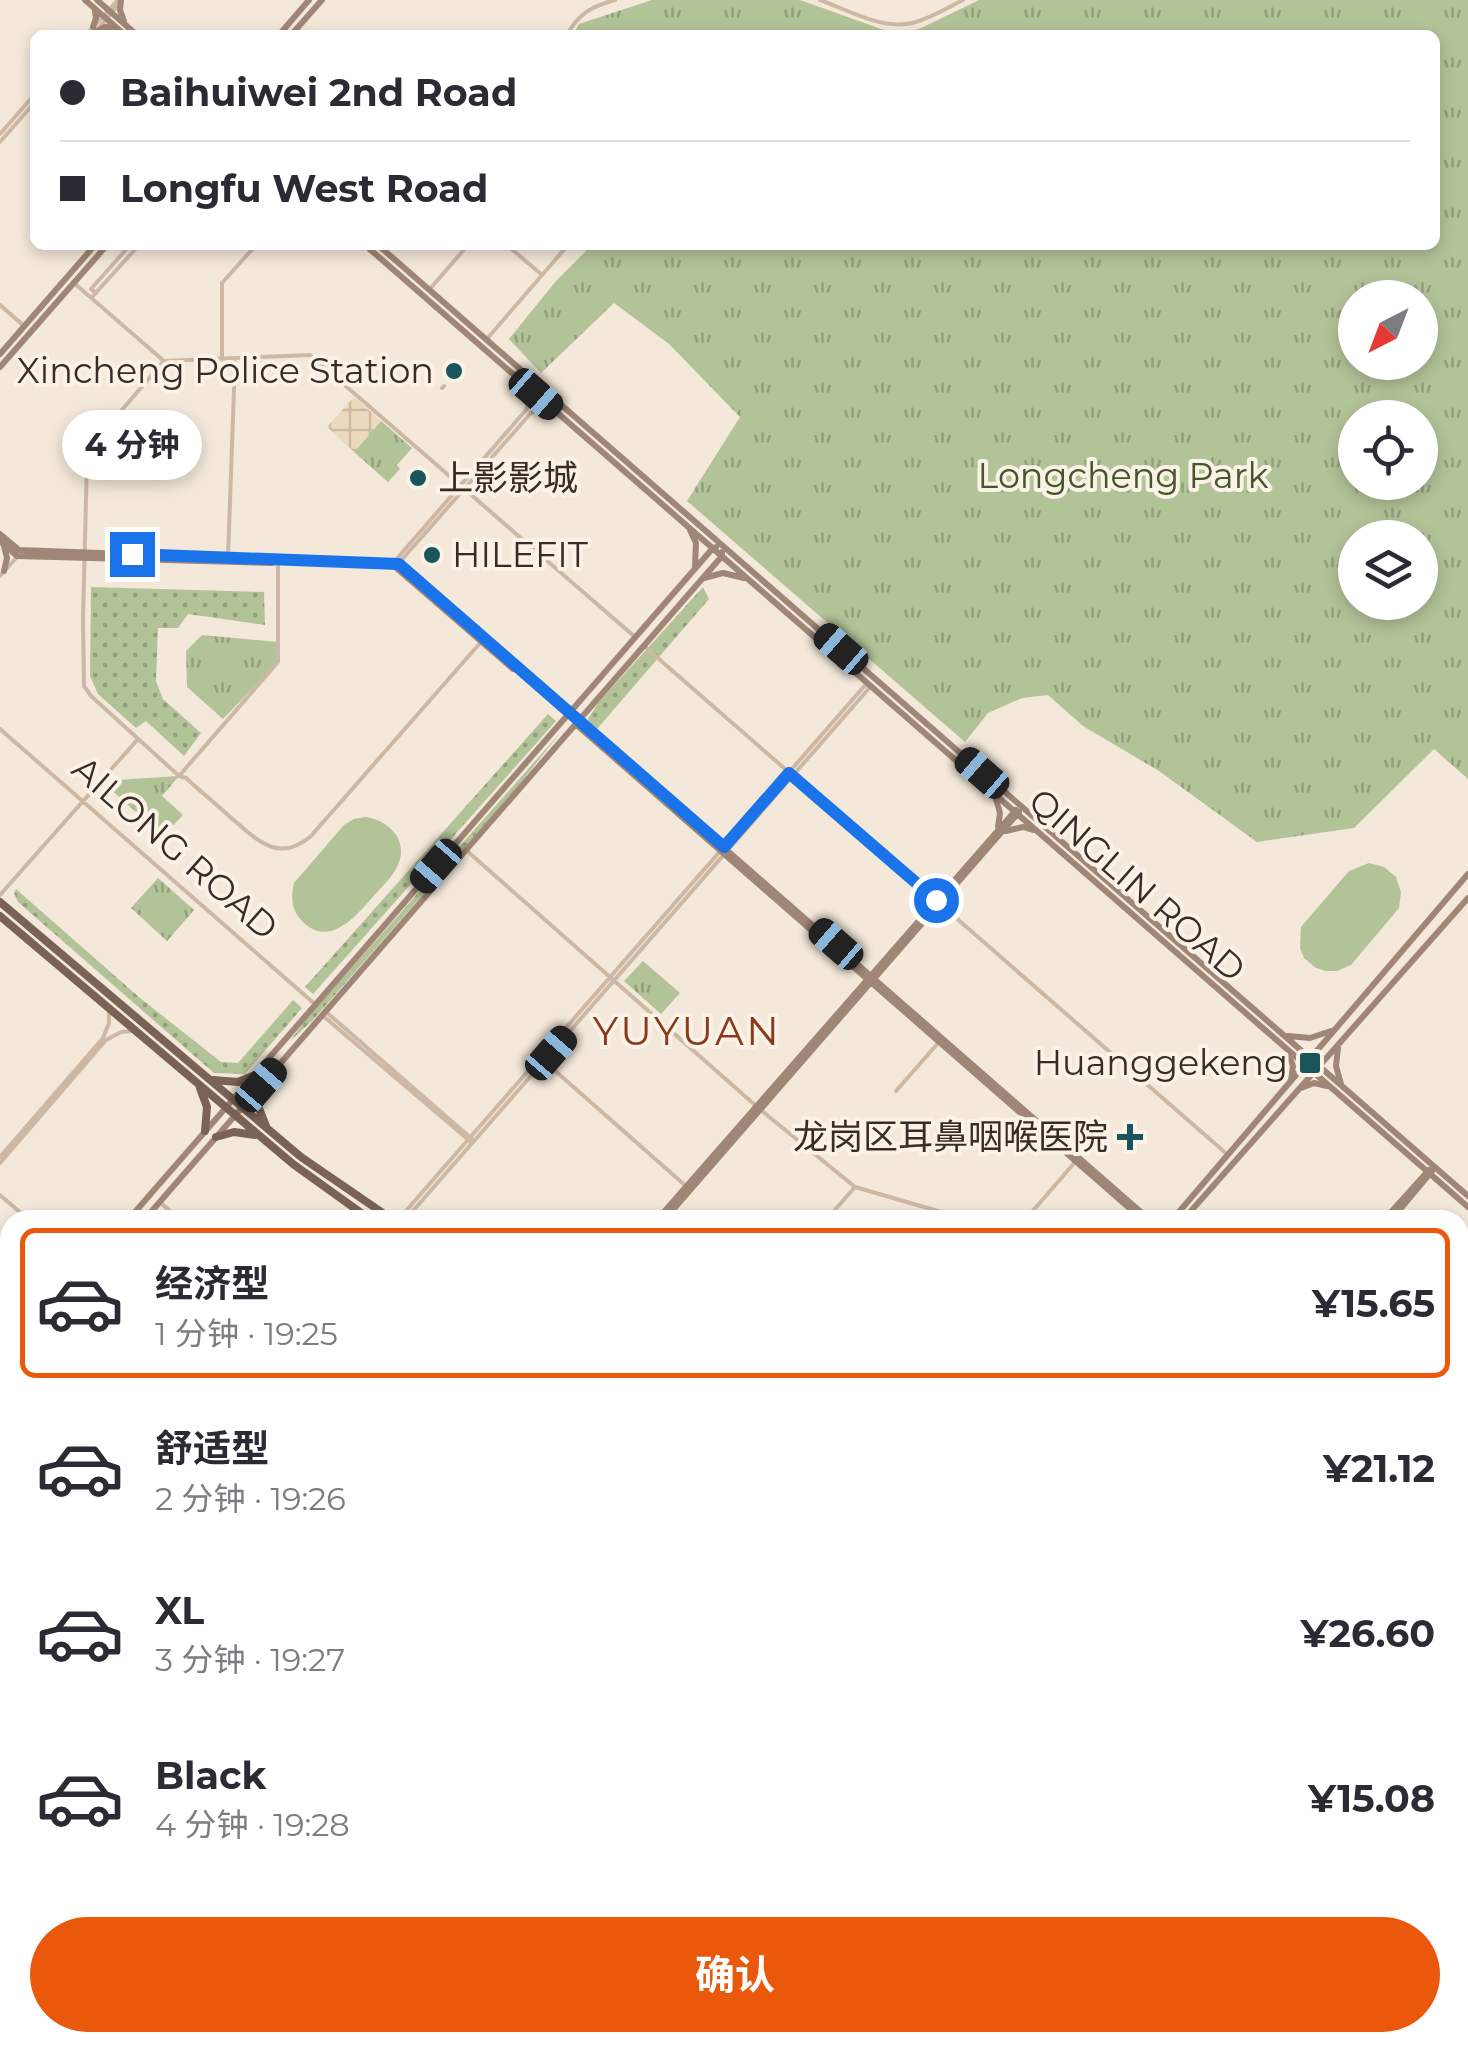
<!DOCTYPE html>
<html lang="zh">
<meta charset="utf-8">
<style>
:root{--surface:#fff;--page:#f2f2f3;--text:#2b2b33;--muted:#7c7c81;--line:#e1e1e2;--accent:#ea580c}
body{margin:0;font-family:Montserrat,"Noto Sans SC",sans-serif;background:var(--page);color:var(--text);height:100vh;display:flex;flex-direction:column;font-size:38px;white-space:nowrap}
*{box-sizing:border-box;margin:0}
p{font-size:32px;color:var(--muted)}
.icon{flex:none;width:55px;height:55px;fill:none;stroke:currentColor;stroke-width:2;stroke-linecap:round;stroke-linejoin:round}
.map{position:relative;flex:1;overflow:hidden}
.sheet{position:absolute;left:0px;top:1210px;width:1470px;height:842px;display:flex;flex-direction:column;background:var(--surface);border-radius:30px 30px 0 0;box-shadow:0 5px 15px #0003}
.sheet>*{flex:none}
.guide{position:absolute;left:30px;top:30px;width:1410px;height:220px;border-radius:15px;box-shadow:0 5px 15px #0003;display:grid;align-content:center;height:220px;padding:0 30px;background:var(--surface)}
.needle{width:65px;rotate:222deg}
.tools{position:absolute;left:1338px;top:280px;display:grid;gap:20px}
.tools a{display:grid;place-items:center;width:100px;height:100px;border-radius:50%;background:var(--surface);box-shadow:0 5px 15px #0003;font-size:50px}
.end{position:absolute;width:45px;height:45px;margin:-22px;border:12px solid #1a73e8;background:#fff;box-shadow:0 0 0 5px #fff}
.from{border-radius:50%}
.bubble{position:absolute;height:70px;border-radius:35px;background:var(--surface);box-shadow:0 5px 15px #0003;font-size:32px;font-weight:700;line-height:70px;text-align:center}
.car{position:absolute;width:30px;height:60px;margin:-30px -15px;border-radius:12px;box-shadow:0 0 8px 2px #0007;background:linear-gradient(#222 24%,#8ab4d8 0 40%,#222 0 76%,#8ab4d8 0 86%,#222 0)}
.guide b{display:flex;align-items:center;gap:35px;height:95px;font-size:38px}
.guide b+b{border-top:2px solid var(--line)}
.guide i{width:25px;height:25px;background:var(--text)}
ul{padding:18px 0 0;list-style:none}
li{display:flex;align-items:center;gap:30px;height:150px;margin:0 20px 15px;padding:0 10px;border:5px solid transparent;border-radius:15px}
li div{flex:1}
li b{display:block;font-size:38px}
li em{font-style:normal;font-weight:700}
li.on{border-color:var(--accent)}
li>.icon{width:90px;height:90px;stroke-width:1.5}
.primary-button{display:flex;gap:20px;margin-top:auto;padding:20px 30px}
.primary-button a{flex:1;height:115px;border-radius:60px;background:var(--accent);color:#fff;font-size:40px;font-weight:700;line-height:115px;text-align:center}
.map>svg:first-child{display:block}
.grass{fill:url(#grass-dots)}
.forest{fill:url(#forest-firs)}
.park{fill:url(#park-tufts);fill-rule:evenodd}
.pitch{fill:#b3c398}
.plaza{fill:url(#plaza-grid)}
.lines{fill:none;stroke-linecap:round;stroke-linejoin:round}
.street{stroke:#ccb8a5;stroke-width:4}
.secondary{stroke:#a08676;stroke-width:6}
.primary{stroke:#7a6356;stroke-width:8}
.highway{stroke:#58463d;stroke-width:10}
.highway-bridge{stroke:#58463d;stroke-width:10}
.route{stroke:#1a73e8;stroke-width:12}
.poi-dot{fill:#19555b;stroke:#faf2e6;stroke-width:4}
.labels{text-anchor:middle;stroke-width:8;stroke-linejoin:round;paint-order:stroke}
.poi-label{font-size:35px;fill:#372c26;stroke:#faf2e6;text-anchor:end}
.park-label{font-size:35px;fill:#445729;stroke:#faf2e6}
.street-label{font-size:35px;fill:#372c26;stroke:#faf2e6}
.quarter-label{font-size:40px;letter-spacing:2.5px;fill:#8b391b;stroke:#faf2e6}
</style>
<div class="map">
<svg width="1468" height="2051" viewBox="0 0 1468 2051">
<defs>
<pattern id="grass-dots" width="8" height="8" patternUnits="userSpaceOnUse" patternTransform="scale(2.5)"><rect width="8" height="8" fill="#b3c398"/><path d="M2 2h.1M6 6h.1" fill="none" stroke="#929f7c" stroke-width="1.8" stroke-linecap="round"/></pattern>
<pattern id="forest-firs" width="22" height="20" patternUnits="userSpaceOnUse" patternTransform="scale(2.5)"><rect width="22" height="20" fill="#b3c398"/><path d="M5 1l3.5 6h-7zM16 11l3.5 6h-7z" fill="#929f7c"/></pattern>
<pattern id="park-tufts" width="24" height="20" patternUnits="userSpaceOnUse" patternTransform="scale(2.5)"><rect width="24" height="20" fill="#b3c398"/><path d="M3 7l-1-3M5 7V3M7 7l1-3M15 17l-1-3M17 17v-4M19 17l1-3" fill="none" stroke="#929f7c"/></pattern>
<pattern id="plaza-grid" width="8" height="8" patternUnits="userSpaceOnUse" patternTransform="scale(2.5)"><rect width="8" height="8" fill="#ecdabf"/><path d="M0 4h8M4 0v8" fill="none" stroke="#cbbba4"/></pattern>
</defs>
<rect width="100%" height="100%" fill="#f3e8d9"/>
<path class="grass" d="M 91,587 L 264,592 L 265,625 L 188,614 L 178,628 L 158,628 L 156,681 L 163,699 L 201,733 L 184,756 L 146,721 L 136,728 L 98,694 L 90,676 Z
M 703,587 L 709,599 L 597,729 L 590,731 L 588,719 L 598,703 Z
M 548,714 L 556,721 L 313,994 L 305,987 Z
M 561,732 L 518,786 L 312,1021 L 290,1041 L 308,1017 Z
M 16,889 L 140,998 L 221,1062 L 238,1063 L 293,1000 L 302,1008 L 245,1074 L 214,1073 L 18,902 L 14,893 Z"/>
<path class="forest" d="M 1468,1754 L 1468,2051 L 1276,2051 L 1280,2042 L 1460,2042 L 1460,1763 Z
M 0,1813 L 10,1814 L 10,2042 L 552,2042 L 552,2051 L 0,2051 Z
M 571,2042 L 718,2043 L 728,2051 L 571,2051 Z
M 881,2042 L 1244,2042 L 1244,2043 L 1240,2051 L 846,2051 Z"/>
<path class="park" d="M 652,0 L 800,0 L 898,35 L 921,28 L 979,0 L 1468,0 L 1468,779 L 1434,749 L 1354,828 L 1257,842 L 1159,771 L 1083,726 L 1048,695 L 1022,698 L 988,713 L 965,742 L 687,501 L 740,417 L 669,344 L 614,303 L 541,373 L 509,339 L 556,281 L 592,245 L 1435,245 L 1435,35 L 573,35 L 579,24 ZM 1355,298 L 1420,298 L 1420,362 L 1355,362 ZM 1355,418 L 1420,418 L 1420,482 L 1355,482 ZM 1355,538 L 1420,538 L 1420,602 L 1355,602 Z
M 381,421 L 412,448 L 397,465 L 400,469 L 388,482 L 354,452 Z
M 202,635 L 278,642 L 278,662 L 223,719 L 187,687 L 186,651 Z
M 179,776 L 162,796 L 183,815 L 163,836 L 101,781 Z
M 158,878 L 194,910 L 167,941 L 131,908 Z
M 643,961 L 680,993 L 661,1014 L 624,981 Z
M 10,1500 L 10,1814 L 0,1813 L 0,1501 Z"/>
<path class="pitch" d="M 365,817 C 390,820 410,842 397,867 C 391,879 380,888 372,898 C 354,918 328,949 301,920 C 291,909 291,896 294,883 L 344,825 L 354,819 Z
M 1369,863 L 1384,867 L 1396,877 L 1401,892 L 1399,908 L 1351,965 L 1337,971 L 1326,971 L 1316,968 L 1304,958 L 1300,948 L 1301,927 L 1349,871 Z"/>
<path class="plaza" d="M 354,397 L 381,421 L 354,452 L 327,427 Z"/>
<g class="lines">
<path class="street" d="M 820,0 C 848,10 882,30 912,23 C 930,19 947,8 963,0
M 86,35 L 118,0
M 93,35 L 119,4
M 567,35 C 578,14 592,6 615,0
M 0,134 L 35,94
M 0,142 L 35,102
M 507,245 L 542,275
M 74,283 L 164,361 L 310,355 L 635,637
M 429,290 L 468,245
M 96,293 L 91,289 L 130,245
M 92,297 L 139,245
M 0,305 L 23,325
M 486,340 L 568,245
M 222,360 L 222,283 L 256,245
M 164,361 L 97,439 L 91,449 L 87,460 L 83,619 L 84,686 L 91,696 L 179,776 L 186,778 C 200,791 215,803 229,816 C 255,838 278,865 311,836 L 481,642
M 442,388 L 444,386
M 228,557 L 235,362
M 394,562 L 526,410 L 531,400 L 531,393
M 398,564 L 530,414 L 540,407 L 548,406
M 0,576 L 17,557
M 644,646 L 1228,1155
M 0,729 L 316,1005
M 179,776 L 278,662 L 278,559
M 466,850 L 755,1105
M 0,895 L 138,739
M 325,1011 L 472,1139
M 322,1015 L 471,1142
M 544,1061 L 687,1187
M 896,1091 L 939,1042
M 762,1111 L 855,1187 L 969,1220
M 0,1157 L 103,1038 L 109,1023 L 109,1012
M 0,1163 L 106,1040 L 121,1032 L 132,1031
M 0,1195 L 29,1220
M 161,1203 L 180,1220
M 398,1220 L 867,683
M 405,1220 L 871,686
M 826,1220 L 855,1187
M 1025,1220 L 1076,1161
M 1460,1354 L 1462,1352"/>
<path class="secondary" d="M 85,0 L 125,35
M 97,0 L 137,35
M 121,0 L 120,10 L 124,21
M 93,27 L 96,18 L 95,11
M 97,31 L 105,27 L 115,28
M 279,35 L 309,0
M 291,35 L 322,0
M 365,245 L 1468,1207
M 378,245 L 1468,1196
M 0,354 L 95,245
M 0,367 L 107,245
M 690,530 L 696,543 L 695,566
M 0,534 L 19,550 L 399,564 L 1150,1220
M 0,541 L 17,556 L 272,563
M 4,546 L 7,558 L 4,571
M 389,566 L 394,566 L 513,669
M 704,578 L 723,573 L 744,578
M 579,727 L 1143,1220
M 995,796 L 1000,813 L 998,827
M 1006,831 L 1023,827 L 1033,830
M 1288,1036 L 1310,1038 L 1334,1030
M 1338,1048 L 1336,1066 L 1341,1084
M 1288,1053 L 1293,1066 L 1291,1080
M 1301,1088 L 1314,1083 L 1327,1086
M 128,1220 L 713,548 L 716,547
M 144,1220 L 722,556 L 722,552
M 657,1220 L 1016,810
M 664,1220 L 1019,812
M 1172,1220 L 1468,874
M 1183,1220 L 1468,898
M 1384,1220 L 1429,1170
M 1391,1220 L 1432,1171
M 0,1352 L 10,1351
M 10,1356 L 3,1364 L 10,1438
M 2,1363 L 9,1369 L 10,1379
M 557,2051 L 557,2042
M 565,2051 L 565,2042"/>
<path class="primary" d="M 0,902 L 301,1157 L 393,1220
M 0,916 L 293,1164 L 371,1220
M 213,1080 L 238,1082 L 255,1075
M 261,1085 L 258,1106 L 266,1126
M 200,1088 L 207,1107 L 205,1131
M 216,1137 L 234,1132 L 255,1135
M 0,1450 L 9,1432
M 0,1459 L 10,1458
M 0,1487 L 10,1487
M 1460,1652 L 1468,1654
M 1460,1660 L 1468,1662
M 1460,1694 L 1460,1702"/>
<path class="highway" d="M 0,1470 L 10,1470
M 0,1477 L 10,1477
M 1460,1544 L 1468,1542
M 1460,1584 L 1468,1577
M 1460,1596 L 1468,1589
M 1460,1721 L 1468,1712
M 1460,1738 L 1468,1729
M 1246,2051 L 1251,2042
M 1260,2051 L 1264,2042"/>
<path class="highway-bridge" d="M 1460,1607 L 1468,1610"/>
</g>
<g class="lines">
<path class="route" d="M 132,554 L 399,564 L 724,847 L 789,773 L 936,900"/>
</g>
<g class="poi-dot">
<circle cx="454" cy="371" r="10"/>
<circle cx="418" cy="478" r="10"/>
<circle cx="432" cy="555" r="10"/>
<rect x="1298" y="1051" width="24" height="24" rx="5"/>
<path d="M1125 1122h10v10h10v10h-10v10h-10v-10h-10v-10h10z"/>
</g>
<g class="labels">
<g class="poi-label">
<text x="434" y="383">Xincheng Police Station</text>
<text x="438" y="490" text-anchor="start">上影影城</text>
<text x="452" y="567" text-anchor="start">HILEFIT</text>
<text x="1288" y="1075">Huanggekeng</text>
<text x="1108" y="1149">龙岗区耳鼻咽喉医院</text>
</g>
<g class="park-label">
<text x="1123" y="488">Longcheng Park</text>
</g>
<g class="street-label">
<text transform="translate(175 848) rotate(41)" y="12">AILONG ROAD</text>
<text transform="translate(1137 885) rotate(41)" y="12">QINGLIN ROAD</text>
</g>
<g class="quarter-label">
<text x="687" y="1045">YUYUAN</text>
</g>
</g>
</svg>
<div class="tools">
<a><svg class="needle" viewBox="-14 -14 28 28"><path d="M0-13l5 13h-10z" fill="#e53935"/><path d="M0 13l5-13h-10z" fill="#7c7c81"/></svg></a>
<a><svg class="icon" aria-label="locate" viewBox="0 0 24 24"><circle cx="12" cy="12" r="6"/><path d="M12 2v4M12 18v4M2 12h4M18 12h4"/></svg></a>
<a><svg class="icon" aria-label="layers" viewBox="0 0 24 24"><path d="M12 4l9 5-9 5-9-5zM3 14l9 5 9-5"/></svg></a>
</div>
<i class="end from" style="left:936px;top:900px"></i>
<i class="end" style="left:132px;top:554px"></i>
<div class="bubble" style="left:62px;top:410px;width:140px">4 分钟</div>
<i class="car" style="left:536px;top:394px;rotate:131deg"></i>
<i class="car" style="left:841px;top:649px;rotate:311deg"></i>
<i class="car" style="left:982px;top:773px;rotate:311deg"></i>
<i class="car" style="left:436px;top:866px;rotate:221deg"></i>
<i class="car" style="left:836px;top:944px;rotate:311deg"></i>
<i class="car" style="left:551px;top:1053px;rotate:41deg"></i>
<i class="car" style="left:261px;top:1085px;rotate:41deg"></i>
<div class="guide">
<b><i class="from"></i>Baihuiwei 2nd Road</b>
<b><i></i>Longfu West Road</b>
</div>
<section class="sheet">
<ul>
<li class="on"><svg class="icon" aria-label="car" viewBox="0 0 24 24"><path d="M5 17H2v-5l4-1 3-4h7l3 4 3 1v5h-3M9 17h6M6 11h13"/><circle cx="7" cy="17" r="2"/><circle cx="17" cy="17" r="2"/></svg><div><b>经济型</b><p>1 分钟 · 19:25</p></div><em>¥15.65</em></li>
<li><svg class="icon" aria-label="car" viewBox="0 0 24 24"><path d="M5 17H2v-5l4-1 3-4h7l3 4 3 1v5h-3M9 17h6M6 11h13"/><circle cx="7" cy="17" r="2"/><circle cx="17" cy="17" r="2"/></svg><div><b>舒适型</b><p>2 分钟 · 19:26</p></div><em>¥21.12</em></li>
<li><svg class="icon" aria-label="car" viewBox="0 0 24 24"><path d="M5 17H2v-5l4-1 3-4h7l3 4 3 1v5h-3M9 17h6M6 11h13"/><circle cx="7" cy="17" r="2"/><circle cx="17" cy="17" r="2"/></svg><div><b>XL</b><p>3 分钟 · 19:27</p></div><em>¥26.60</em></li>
<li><svg class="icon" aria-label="car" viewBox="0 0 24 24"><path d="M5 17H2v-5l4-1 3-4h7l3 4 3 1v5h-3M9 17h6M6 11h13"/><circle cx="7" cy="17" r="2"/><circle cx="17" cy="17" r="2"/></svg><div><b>Black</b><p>4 分钟 · 19:28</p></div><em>¥15.08</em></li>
</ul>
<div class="primary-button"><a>确认</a></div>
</section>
</div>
